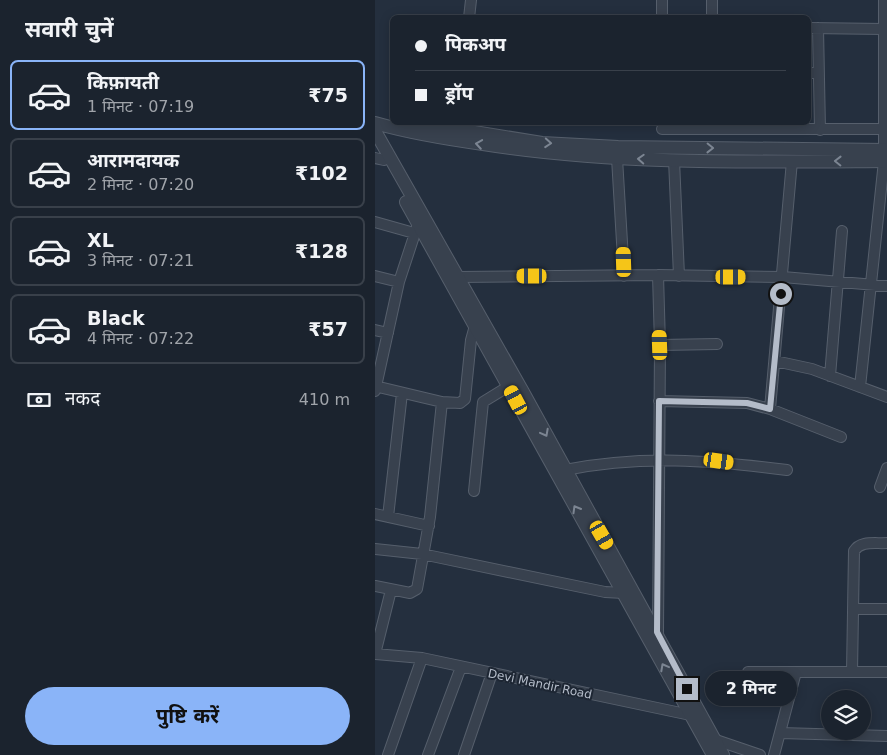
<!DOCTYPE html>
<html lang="hi">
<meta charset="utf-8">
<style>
:root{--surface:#1b232e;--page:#242b36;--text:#f1f3f6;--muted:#a0a4aa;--line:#39404a;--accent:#8ab4f8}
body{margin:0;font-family:"DejaVu Sans","Noto Sans Devanagari",sans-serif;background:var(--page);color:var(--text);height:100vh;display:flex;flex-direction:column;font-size:19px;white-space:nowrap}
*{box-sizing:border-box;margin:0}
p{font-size:16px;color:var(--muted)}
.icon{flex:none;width:28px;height:28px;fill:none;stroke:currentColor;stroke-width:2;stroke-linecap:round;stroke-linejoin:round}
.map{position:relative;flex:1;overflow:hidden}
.sheet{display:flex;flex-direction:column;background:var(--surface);width:375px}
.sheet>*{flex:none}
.banner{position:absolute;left:15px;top:15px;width:421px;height:110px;border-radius:8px;box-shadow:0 2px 12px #0003,0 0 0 1px var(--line);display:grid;align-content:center;height:110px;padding:0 25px;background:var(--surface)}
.tools{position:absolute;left:446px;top:690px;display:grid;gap:10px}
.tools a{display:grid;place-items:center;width:50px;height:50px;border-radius:50%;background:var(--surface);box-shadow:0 2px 12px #0003,0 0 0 1px var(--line);font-size:25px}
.end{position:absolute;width:22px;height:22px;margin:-11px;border:6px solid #b4bcc9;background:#111;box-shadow:0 0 0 2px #111}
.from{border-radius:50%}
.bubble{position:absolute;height:35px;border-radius:18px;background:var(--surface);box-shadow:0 2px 12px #0003,0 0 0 1px var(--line);font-size:16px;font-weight:700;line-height:35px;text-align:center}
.car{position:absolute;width:15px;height:30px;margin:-15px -8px;border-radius:6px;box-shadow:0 0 4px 1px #0007;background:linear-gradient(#f5c518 24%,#345 0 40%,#f5c518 0 76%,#345 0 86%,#f5c518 0)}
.banner b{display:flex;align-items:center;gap:18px;height:48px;font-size:19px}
.banner b+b{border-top:1px solid var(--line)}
.banner i{width:12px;height:12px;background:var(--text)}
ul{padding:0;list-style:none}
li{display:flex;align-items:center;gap:15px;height:70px;margin:0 10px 8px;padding:0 15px;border:2px solid var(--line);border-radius:8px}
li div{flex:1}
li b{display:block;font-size:19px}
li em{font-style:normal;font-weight:700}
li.current{border-color:var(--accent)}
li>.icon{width:45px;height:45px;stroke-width:1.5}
h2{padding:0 25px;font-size:22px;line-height:60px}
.pay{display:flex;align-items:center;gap:12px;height:55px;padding:0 25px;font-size:19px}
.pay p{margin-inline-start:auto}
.primary-button{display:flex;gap:10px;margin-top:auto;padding:10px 25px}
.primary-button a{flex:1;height:58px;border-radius:30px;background:var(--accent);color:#111;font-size:20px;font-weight:700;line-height:58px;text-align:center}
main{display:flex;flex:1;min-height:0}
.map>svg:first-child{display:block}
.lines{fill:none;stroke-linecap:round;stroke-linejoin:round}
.minor-casing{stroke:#565f6c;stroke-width:12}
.tertiary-casing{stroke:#565f6c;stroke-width:14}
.minor{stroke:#38414e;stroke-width:10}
.tertiary{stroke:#38414e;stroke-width:12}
.oneway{stroke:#7c8592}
.route{stroke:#b4bcc9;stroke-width:6}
.labels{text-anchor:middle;stroke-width:4;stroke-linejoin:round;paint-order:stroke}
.street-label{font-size:12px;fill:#b4bcc9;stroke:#1d2633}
</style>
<main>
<section class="sheet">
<h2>सवारी चुनें</h2>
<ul>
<li class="current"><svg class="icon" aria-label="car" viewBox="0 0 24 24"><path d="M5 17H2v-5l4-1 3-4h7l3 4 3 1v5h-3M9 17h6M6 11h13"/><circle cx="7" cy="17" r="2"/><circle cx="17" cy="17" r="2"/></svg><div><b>किफ़ायती</b><p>1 मिनट · 07:19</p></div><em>₹75</em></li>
<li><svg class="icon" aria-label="car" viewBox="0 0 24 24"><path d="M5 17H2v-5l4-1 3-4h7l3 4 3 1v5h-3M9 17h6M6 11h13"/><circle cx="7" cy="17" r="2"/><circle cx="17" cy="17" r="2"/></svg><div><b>आरामदायक</b><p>2 मिनट · 07:20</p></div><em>₹102</em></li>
<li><svg class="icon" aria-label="car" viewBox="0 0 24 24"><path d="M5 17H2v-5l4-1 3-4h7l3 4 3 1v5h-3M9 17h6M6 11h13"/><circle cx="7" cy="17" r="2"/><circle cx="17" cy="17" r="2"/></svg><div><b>XL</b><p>3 मिनट · 07:21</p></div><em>₹128</em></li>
<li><svg class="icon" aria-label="car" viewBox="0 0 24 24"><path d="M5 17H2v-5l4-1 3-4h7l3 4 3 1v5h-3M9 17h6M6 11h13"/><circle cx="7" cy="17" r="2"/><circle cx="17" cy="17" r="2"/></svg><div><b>Black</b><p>4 मिनट · 07:22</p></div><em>₹57</em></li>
</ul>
<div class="pay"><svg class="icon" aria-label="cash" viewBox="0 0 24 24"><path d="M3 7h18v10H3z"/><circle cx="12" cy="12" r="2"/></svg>नकद<p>410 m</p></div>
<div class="primary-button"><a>पुष्टि करें</a></div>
</section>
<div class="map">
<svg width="512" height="755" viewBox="0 0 512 755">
<rect width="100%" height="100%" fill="#242f3e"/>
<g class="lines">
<defs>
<path id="minor" d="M 94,18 L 96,0
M 287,18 L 287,0
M 337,18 L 337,0
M 434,28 L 509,29
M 443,28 L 445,130
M 434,73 L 444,73
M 287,129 L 509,129
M 0,158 L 9,160
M 242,158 L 249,276
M 299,160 L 304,276
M 0,222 L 39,233
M 0,276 L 24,282
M 83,277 L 283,275 L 408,277 L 512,286
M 0,330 L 13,333
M 285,345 L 342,344
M 400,361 L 437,369 L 512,397
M 455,376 L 467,231
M 0,386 L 67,402 L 85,403 L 90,399 L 96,340 L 101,322
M 485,387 L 509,161 L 509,0
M 0,391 L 24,282 L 43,224
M 284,401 L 372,403 L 395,409 L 466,437
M 395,409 L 417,161
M 190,470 C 266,455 335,460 412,470
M 505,487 L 512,468
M 99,491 L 108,402 L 134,386
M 0,514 L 54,526
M 13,517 L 27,393
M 0,549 L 47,554 L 230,592 L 249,593
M 0,586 L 35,593 L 42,589 L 55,517 L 67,402
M 479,609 L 512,609
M 283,632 L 285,345 L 283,275
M 0,654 L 47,658 L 320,716
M 0,654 L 16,590
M 373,672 L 512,672
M 477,672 L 479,551 C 486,540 501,544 512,543
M 405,733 L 512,736
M 335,738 L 385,755
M 13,755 L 47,658
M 53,755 L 86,667
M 89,755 L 117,673
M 399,755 L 421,672"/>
<path id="tertiary" d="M 38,122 L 167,143 L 243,147 L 512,150
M 0,123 C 35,133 72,139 108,144 C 241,165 377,162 512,161
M 0,131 L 148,392 L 348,755
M 31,202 L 338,755"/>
</defs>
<use href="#minor" class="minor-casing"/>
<use href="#tertiary" class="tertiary-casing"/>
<use href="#minor" class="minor"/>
<use href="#tertiary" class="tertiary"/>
</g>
<defs><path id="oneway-chevron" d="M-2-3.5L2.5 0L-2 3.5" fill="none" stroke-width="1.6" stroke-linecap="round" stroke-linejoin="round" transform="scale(1.25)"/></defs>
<g class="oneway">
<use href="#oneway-chevron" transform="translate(173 143) rotate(4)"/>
<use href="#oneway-chevron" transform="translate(104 144) rotate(-171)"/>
<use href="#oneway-chevron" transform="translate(335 148) rotate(1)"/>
<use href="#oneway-chevron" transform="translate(266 159) rotate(-177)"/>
<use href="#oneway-chevron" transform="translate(463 161) rotate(-179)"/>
<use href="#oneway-chevron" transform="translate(170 433) rotate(62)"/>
<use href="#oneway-chevron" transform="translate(201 509) rotate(-120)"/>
<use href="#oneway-chevron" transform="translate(289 667) rotate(-118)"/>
</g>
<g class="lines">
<path class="route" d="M 312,689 L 282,632 L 284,401 L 372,403 L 395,409 L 406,294"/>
</g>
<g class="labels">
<g class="street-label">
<text transform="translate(165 684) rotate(12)" y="4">Devi Mandir Road</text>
</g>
</g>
</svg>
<div class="tools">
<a><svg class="icon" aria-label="layers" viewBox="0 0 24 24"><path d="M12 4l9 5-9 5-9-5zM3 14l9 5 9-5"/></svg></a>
</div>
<i class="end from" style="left:406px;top:294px"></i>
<i class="end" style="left:312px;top:689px"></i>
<div class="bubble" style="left:330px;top:671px;width:92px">2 मिनट</div>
<i class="car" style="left:249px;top:262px;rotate:358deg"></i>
<i class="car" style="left:157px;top:276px;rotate:270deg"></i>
<i class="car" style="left:356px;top:277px;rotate:90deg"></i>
<i class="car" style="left:285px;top:345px;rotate:358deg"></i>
<i class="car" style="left:141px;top:400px;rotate:332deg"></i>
<i class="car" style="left:344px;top:461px;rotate:98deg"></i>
<i class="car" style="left:227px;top:535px;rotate:150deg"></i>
<div class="banner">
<b><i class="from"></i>पिकअप</b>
<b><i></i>ड्रॉप</b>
</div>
</div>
</main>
